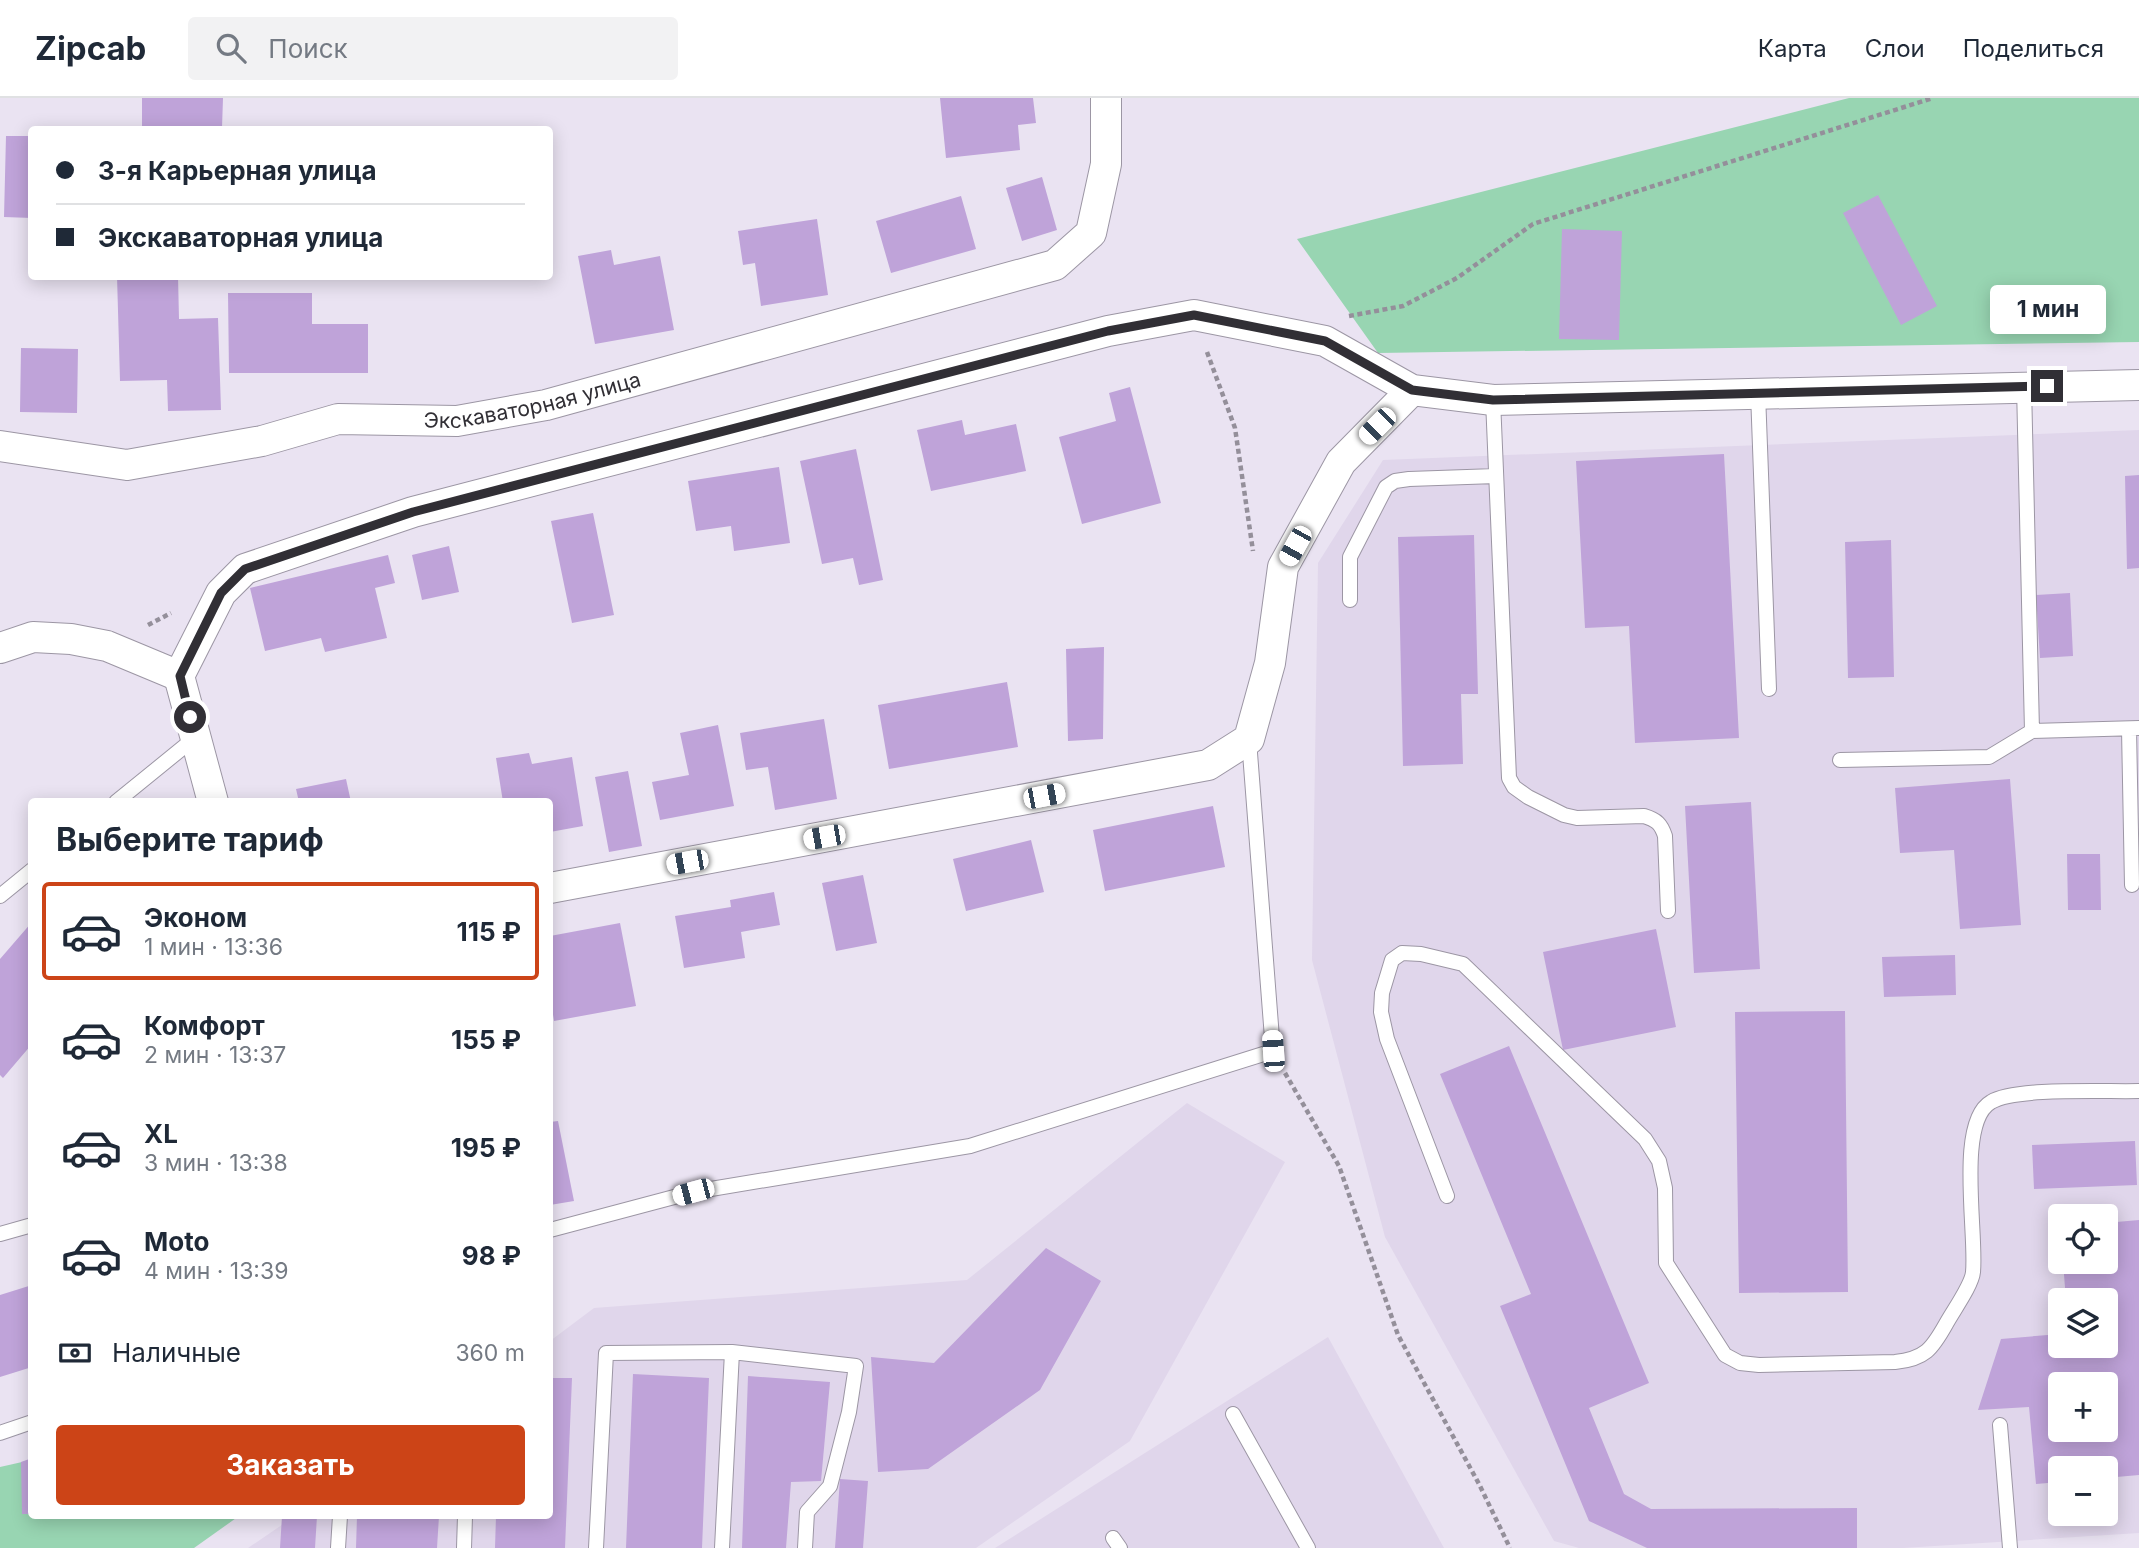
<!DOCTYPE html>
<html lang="ru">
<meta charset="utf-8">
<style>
:root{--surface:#fff;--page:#f2f2f3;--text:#1f2937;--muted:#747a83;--line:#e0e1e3;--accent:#cc4417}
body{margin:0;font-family:Inter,sans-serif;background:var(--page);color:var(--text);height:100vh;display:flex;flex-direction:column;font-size:26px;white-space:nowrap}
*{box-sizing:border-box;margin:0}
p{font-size:23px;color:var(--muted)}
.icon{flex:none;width:38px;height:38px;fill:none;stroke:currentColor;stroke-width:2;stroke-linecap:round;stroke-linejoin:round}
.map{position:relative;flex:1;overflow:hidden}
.sheet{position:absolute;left:28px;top:700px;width:525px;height:721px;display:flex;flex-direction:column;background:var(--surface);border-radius:7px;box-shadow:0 4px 18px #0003}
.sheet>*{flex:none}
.top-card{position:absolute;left:28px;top:28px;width:525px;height:154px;border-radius:7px;box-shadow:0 4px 18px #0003;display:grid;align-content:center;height:154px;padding:0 28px;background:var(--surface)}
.controls{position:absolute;left:2048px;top:1106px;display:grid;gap:14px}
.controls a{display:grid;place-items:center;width:70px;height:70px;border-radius:7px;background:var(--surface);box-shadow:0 4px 18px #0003;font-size:35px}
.end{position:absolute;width:32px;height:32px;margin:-16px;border:9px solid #312f35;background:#fff;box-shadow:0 0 0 4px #fff}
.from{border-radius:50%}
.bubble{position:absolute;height:49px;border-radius:7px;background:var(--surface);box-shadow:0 4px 18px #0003;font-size:23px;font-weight:700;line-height:49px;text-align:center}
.car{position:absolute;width:21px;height:42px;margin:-21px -10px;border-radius:9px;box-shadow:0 0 5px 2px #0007;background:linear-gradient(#fff 24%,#345 0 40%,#fff 0 76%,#345 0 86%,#fff 0)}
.top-card b{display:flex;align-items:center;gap:24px;height:66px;font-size:26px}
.top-card b+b{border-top:2px solid var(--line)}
.top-card i{width:18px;height:18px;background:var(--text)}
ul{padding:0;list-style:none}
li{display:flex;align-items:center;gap:21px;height:98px;margin:0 14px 10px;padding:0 14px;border:4px solid transparent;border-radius:7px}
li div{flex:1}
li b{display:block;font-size:26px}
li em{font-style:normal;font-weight:700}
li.current{border-color:var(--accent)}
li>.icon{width:63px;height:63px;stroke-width:1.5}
h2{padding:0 28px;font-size:32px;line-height:84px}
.pay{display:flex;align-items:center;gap:18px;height:77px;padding:0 28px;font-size:26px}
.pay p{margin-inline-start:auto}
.action{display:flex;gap:14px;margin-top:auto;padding:14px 28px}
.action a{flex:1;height:80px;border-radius:7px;background:var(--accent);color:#fff;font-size:28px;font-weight:700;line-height:80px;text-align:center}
header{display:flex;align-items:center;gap:42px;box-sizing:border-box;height:98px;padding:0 35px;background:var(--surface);border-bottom:2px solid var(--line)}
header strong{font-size:33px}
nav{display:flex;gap:38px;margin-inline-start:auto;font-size:24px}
.search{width:490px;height:63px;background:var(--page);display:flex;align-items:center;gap:18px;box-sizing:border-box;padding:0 24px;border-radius:7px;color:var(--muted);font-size:26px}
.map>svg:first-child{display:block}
.built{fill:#e0d6eb;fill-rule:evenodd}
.green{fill:#98d5b2}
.building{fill:#bfa3d9;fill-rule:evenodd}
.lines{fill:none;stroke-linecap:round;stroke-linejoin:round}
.service-casing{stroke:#9c96a4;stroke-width:16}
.minor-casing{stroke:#9c96a4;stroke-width:32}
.path{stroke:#948f9a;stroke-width:4.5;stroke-dasharray:5 3.5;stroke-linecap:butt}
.service{stroke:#fff;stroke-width:14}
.minor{stroke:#fff;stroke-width:30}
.route{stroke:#312f35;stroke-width:9}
.labels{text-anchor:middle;stroke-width:6;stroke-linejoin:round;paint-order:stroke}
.street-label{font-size:21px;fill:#312f35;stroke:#f6f1fd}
</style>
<header>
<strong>Zipcab</strong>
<div class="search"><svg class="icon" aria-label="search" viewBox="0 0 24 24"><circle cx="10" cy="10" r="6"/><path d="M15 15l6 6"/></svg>Поиск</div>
<nav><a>Карта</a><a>Слои</a><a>Поделиться</a></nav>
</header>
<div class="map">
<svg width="2139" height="1450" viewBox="0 0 2139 1450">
<rect width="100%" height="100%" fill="#eae3f2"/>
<path class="built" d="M 2139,332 L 2139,1435 L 1903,1450 L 1579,1450 L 1554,1443 L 1385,1139 L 1312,862 L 1318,465 L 1383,362 ZM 2060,1118 L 2105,1118 L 2105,1164 L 2060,1164 ZM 2060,1202 L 2105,1202 L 2105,1248 L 2060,1248 ZM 2060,1286 L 2105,1286 L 2105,1332 L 2060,1332 ZM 2060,1370 L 2105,1370 L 2105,1416 L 2060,1416 Z
M 1187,1005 L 1285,1064 L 1130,1343 L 976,1450 L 248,1450 L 295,1418 L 550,1418 L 550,1243 L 594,1210 L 967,1182 Z
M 1328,1239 L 1444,1450 L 995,1450 Z"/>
<path class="green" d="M 1849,0 L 2139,0 L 2139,244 L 1378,255 L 1297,141 Z
M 31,1362 L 32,1418 L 239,1418 L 194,1450 L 0,1450 L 0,1369 Z"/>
<path class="building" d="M 142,0 L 223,0 L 222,30 L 142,30 Z
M 940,0 L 1033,0 L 1036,25 L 1018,27 L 1020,52 L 946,60 Z
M 6,38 L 32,38 L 32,120 L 4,119 Z
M 1042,79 L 1057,132 L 1022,143 L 1006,90 Z
M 1878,97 L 1937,208 L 1901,227 L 1843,115 Z
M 961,98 L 976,151 L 891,175 L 876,123 Z
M 817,121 L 828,197 L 761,208 L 755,165 L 743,167 L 738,133 Z
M 1562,131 L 1622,133 L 1619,242 L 1559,241 Z
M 611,152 L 614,167 L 660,158 L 674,232 L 595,246 L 578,158 Z
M 117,178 L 178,178 L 179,221 L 218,220 L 221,312 L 168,313 L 167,282 L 120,283 Z
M 228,195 L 312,195 L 312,226 L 368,226 L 368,275 L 229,275 Z
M 21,250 L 78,251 L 77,315 L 20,314 Z
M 1130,289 L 1161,405 L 1082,426 L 1059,339 L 1116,323 L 1109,295 Z
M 962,322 L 965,337 L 1016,326 L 1026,373 L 931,393 L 917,332 Z
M 856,351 L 883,482 L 859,487 L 853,460 L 822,466 L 800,363 Z
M 1724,356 L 1739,640 L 1635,645 L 1629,528 L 1585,530 L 1576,363 Z
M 779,369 L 790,445 L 734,453 L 731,428 L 696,433 L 688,383 Z
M 2139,377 L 2139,470 L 2127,471 L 2125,378 Z
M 593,415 L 614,517 L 572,525 L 551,423 Z
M 1474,437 L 1478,596 L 1461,596 L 1463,666 L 1403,668 L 1398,439 Z
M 1891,442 L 1894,579 L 1848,580 L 1845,444 Z
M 449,448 L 459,494 L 422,502 L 412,457 Z
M 388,457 L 395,485 L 375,490 L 387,540 L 325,554 L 321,540 L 265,553 L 250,490 Z
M 2070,495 L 2073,558 L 2040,560 L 2036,497 Z
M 1104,549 L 1103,641 L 1068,643 L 1066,551 Z
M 1007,584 L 1018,649 L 889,671 L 878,607 Z
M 824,621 L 837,701 L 775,712 L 768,669 L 746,672 L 740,635 Z
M 718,627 L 734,708 L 660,722 L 652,684 L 689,677 L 680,635 Z
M 529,655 L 532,666 L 572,659 L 583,728 L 550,734 L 550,704 L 503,704 L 496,660 Z
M 628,673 L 642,748 L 609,754 L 595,679 Z
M 346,681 L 351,704 L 299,704 L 296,691 Z
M 2010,681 L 2021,827 L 1960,831 L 1954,752 L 1900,755 L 1895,690 Z
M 1751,704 L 1760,871 L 1694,875 L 1685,708 Z
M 1213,708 L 1225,769 L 1105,793 L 1093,732 Z
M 1031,742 L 1044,794 L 966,813 L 953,761 Z
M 2067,756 L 2100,756 L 2101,812 L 2068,812 Z
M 863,777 L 877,845 L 836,853 L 822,785 Z
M 774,794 L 780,827 L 741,834 L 745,860 L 684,870 L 675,818 L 731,809 L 730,802 Z
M 32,824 L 32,946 L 3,980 L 0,977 L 0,861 Z
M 620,825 L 636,908 L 554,923 L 550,897 L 550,838 Z
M 1656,831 L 1676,929 L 1563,952 L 1543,854 Z
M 1955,857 L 1956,897 L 1884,899 L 1882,859 Z
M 1845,913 L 1848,1194 L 1739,1195 L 1735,914 Z
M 1509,948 L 1649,1285 L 1589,1310 L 1624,1396 L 1651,1411 L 1857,1410 L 1857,1450 L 1647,1450 L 1589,1423 L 1500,1208 L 1531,1196 L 1440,976 Z
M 558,1023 L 574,1103 L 550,1107 L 550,1024 Z
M 2135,1043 L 2137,1087 L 2034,1091 L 2032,1047 Z
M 2139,1122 L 2139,1377 L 2105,1380 L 2105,1370 L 2060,1370 L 2060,1384 L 2036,1386 L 2029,1309 L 1978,1312 L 2001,1241 L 2060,1236 L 2060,1248 L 2105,1248 L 2105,1202 L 2066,1202 L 2063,1164 L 2105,1164 L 2105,1125 ZM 2060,1286 L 2105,1286 L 2105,1332 L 2060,1332 Z
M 1046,1150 L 1101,1183 L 1040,1292 L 928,1371 L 878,1374 L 871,1259 L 934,1265 Z
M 32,1187 L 32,1269 L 0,1279 L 0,1197 Z
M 633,1276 L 709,1280 L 702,1450 L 626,1450 Z
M 748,1278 L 830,1284 L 821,1383 L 791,1384 L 786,1450 L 742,1450 Z
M 550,1280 L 572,1280 L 565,1450 L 495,1450 L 496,1418 L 550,1418 Z
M 32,1360 L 32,1416 L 22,1416 L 21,1364 Z
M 840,1381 L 868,1383 L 863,1450 L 835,1450 Z
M 282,1418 L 317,1418 L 315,1450 L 280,1450 Z
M 357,1418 L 439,1418 L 437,1450 L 356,1450 Z"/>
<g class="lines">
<defs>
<path id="service" d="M 2024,288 L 2032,633 L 2139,630
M 1758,295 L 1769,591
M 1493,302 L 1509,680 L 1514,689 L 1528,699 L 1564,717 L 1577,720 L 1644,718 C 1657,722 1661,726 1665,738 L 1668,813
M 1350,502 L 1350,459 L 1386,389 L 1395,383 L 1409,381 L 1496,378
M 2129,631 L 2132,787
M 1840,662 L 1989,659 L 2032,633
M 116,704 L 196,639
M 0,798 L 32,772
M 1447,1098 L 1387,941 L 1381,914 L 1382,895 L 1392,862 L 1402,855 L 1421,856 L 1463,866 L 1645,1041 L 1659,1063 L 1665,1090 L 1666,1165 L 1725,1257 L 1740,1265 L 1759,1267 L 1895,1264 C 1925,1261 1932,1251 1946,1226 C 1953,1213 1972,1187 1973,1174 C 1977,1136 1956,1024 1991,1004 C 2015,989 2107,994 2139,993
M 550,1132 L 693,1094 L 970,1048 L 1273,953 L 1249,642
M 0,1136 L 32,1127
M 1233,1316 L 1308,1450
M 2000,1327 L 2010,1450
M 0,1335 L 32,1324
M 1113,1440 L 1120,1450
M 338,1450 L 340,1418
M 464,1450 L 465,1418
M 596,1450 L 606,1255 L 732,1254
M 722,1450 L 732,1254 L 856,1268 L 849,1314 L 830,1388 L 807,1414 L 805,1450"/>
<g id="minor">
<path id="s1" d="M 0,348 L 127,367 L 262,343 L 338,321 L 457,323 L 546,307 L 1055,167 L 1091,135 L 1106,66 L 1106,0"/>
<path d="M 0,550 L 33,539 L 71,541 L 107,548 L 179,578"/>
<path d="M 179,578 L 221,495 L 245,471 L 413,414 L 1108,233 L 1194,217 L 1325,243 L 1412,292 L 1493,302 L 2139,287"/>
<path d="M 179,578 L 213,704"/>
<path d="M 550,790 L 1208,667 L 1249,641 L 1270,565 L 1283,469 L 1341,364 L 1412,292"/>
</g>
</defs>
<use href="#service" class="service-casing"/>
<use href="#minor" class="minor-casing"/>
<path class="path" d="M 1349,218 L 1403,208 L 1457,180 L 1533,126 L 1933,0
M 1207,254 L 1235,330 L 1253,453
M 148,527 L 171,515
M 1285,975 L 1339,1068 L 1398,1237 L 1479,1386 L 1510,1450"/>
<use href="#service" class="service"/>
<use href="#minor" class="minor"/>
</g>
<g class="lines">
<path class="route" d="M 190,619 L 180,578 L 221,495 L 245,471 L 413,414 L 1108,233 L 1194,217 L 1325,243 L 1412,292 L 1493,302 L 2047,288"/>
</g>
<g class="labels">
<g class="street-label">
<text dy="7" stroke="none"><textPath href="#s1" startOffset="541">Экскаваторная улица</textPath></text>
</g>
</g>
</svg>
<div class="controls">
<a><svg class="icon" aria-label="locate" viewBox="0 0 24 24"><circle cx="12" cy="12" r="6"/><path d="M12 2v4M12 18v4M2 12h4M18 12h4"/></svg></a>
<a><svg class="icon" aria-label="layers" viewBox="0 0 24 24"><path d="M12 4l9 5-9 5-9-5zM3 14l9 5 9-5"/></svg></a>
<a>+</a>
<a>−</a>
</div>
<i class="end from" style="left:190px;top:619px"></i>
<i class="end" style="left:2047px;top:288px"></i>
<div class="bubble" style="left:1990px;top:187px;width:116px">1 мин</div>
<i class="car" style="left:1377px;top:328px;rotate:225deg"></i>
<i class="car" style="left:1295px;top:448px;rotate:209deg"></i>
<i class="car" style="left:1044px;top:698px;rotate:79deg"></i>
<i class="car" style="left:824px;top:739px;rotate:260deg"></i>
<i class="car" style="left:687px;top:764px;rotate:260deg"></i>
<i class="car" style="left:1273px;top:953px;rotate:356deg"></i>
<i class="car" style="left:693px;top:1094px;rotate:255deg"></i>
<div class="top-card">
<b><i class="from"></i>3-я Карьерная улица</b>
<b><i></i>Экскаваторная улица</b>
</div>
<section class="sheet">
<h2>Выберите тариф</h2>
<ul>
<li class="current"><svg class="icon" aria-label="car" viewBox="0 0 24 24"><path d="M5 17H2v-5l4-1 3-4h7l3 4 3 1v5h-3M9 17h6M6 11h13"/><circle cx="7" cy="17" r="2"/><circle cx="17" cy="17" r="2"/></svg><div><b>Эконом</b><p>1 мин · 13:36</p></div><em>115 ₽</em></li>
<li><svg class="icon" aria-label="car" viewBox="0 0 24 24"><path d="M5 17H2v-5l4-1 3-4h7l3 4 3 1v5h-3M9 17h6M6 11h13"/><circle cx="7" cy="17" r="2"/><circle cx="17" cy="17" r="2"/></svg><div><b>Комфорт</b><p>2 мин · 13:37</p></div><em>155 ₽</em></li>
<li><svg class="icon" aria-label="car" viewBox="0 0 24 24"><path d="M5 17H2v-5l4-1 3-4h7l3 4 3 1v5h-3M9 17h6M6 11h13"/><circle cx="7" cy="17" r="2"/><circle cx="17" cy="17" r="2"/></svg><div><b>XL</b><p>3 мин · 13:38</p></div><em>195 ₽</em></li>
<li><svg class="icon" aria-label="car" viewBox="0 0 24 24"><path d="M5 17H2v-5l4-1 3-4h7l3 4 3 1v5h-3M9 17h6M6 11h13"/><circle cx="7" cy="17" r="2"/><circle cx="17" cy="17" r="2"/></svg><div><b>Moto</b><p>4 мин · 13:39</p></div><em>98 ₽</em></li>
</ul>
<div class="pay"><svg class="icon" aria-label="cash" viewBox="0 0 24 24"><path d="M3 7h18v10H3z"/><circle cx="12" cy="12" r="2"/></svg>Наличные<p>360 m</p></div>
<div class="action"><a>Заказать</a></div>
</section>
</div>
